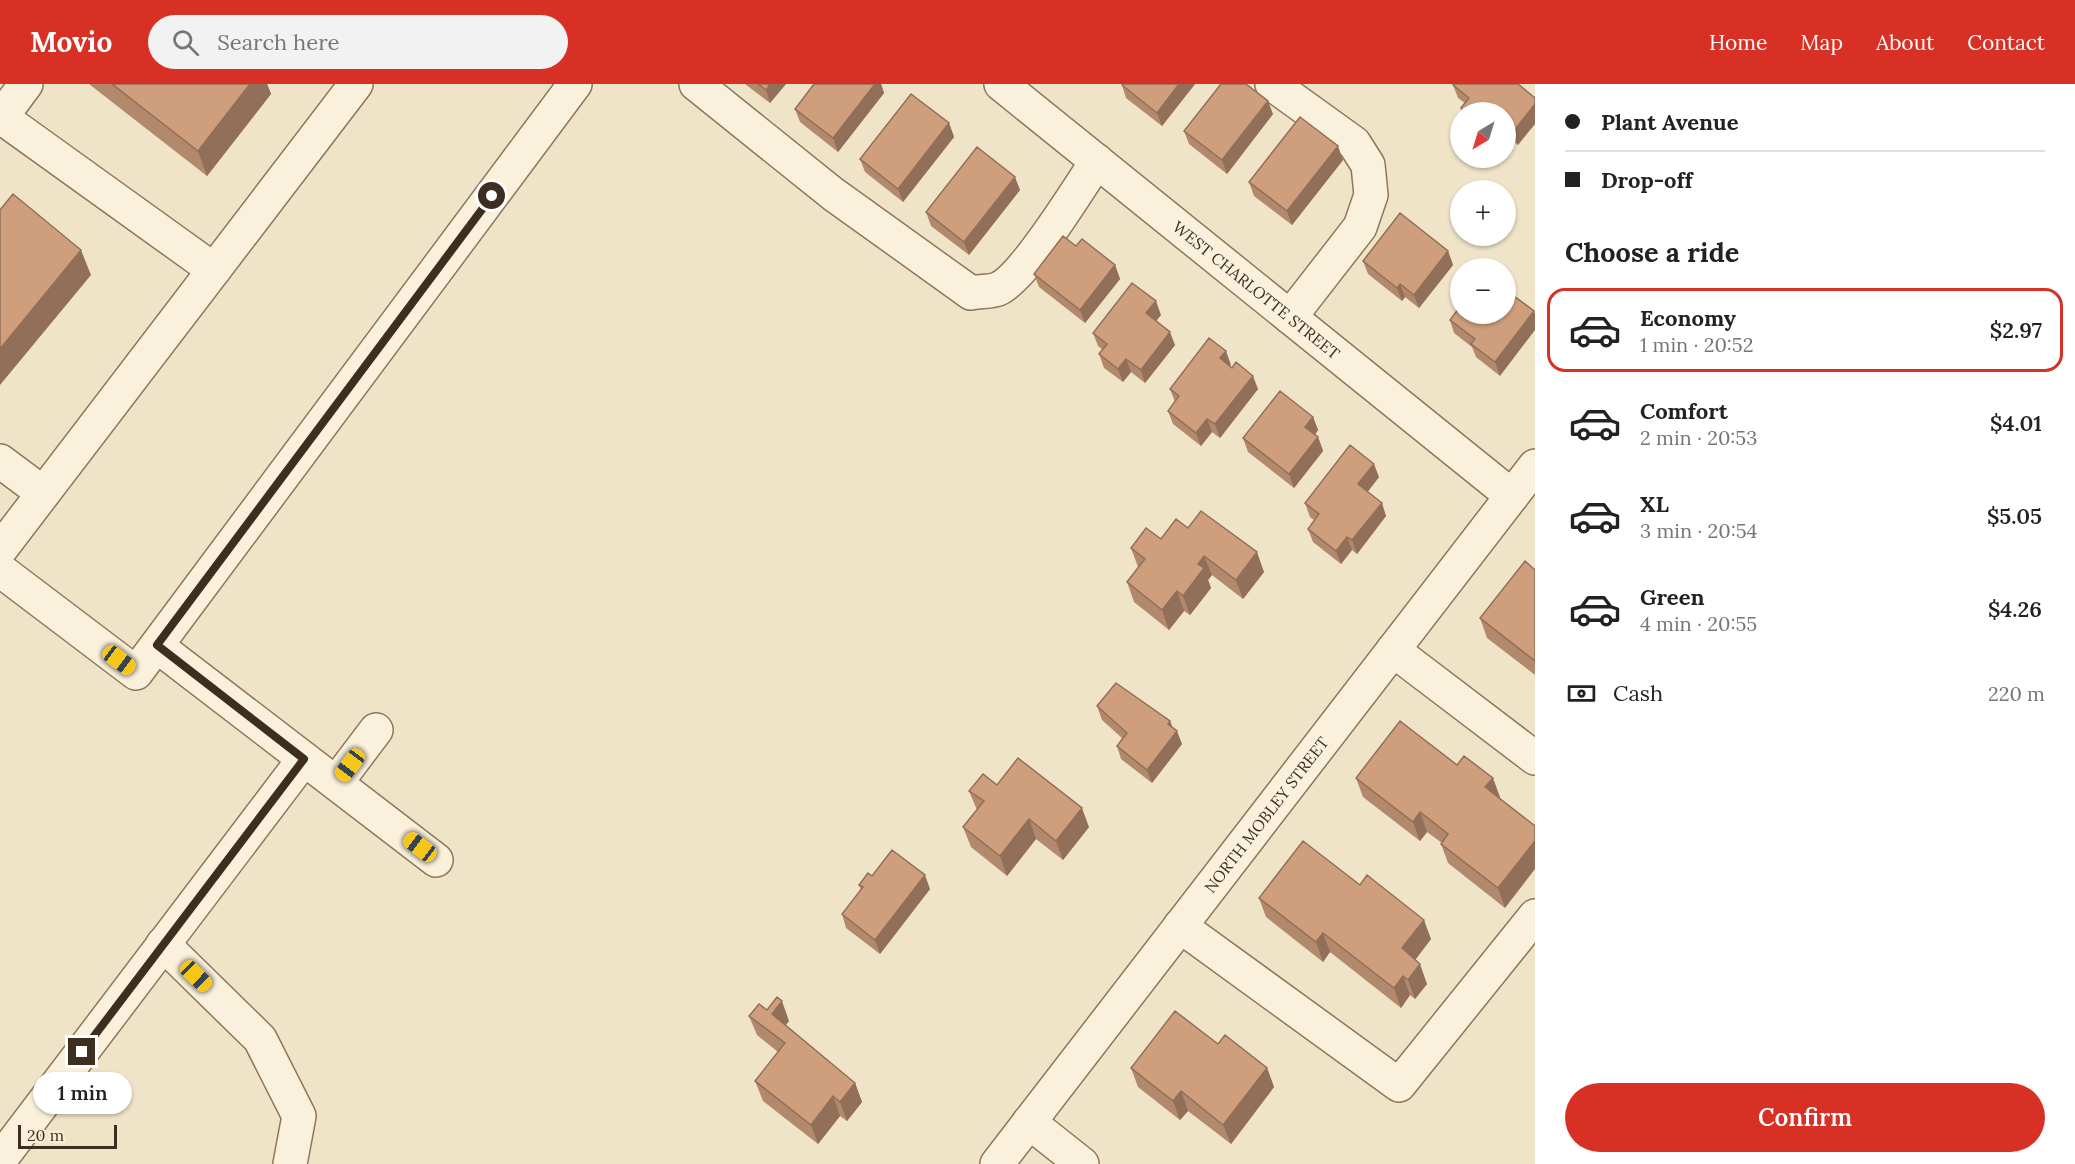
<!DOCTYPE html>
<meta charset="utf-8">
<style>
:root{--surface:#fff;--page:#f2f2f2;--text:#222;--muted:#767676;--line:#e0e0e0;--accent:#d93025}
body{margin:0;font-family:Lora,serif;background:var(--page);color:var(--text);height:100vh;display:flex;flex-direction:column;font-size:22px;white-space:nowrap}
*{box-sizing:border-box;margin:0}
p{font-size:20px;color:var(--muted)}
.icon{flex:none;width:33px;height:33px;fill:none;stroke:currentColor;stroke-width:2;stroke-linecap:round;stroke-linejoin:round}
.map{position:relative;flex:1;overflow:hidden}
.panel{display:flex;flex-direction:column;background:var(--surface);width:540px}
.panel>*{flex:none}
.guide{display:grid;align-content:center;height:132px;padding:0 30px;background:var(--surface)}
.needle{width:39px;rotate:218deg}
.tools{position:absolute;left:1450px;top:18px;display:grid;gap:12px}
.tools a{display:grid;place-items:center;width:66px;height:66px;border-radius:50%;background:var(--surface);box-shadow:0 2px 4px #0004;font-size:30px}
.scale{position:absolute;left:18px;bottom:15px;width:99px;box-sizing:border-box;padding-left:6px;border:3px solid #3d2e20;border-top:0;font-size:16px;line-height:21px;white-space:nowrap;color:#3d2e20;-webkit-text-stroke:4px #f7eed8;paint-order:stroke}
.end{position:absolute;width:27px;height:27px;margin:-14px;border:8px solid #3d2e20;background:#fff;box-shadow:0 0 0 3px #fff}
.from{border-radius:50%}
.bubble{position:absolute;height:42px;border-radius:21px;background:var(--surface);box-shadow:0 2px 4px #0004;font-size:20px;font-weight:600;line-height:42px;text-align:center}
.car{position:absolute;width:18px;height:36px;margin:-18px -9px;border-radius:8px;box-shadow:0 0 4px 2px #0007;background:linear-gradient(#f5c518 24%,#345 0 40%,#f5c518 0 76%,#345 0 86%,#f5c518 0)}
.guide b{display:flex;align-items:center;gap:21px;height:57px;font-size:22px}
.guide b+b{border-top:2px solid var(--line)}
.guide i{width:15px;height:15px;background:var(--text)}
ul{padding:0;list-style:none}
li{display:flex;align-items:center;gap:18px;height:84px;margin:0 12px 9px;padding:0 18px;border:3px solid transparent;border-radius:18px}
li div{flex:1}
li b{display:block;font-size:22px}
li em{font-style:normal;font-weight:600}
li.current{border-color:var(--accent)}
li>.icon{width:54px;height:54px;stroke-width:1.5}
h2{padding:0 30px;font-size:27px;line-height:72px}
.pay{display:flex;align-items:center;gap:15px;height:66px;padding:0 30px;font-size:22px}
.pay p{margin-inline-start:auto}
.cta{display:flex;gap:12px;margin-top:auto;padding:12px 30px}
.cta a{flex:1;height:69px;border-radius:36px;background:var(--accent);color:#fff;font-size:24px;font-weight:600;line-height:69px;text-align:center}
header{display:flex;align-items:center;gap:36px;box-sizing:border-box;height:84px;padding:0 30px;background:var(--accent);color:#fff}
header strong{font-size:28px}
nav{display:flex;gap:33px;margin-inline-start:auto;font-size:21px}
.search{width:420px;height:54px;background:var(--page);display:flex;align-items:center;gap:15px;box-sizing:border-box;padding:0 21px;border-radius:33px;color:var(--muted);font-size:22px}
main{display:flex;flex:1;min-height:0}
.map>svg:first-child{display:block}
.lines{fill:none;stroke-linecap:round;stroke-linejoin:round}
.minor-casing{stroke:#8d765c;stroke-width:36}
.minor{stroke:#faf1dc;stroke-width:33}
.wall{fill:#b2896c}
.shaded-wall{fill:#916f58}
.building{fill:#cf9f7d;stroke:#916f58;stroke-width:1.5}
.route{stroke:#3d2e20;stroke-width:8}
.labels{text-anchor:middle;stroke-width:4.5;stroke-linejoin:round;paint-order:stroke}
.street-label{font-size:16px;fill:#3d2e20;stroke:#f7eed8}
</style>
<header>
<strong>Movio</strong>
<div class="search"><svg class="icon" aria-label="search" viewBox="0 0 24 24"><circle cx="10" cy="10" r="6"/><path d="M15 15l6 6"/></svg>Search here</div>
<nav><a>Home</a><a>Map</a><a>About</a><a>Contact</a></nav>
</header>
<main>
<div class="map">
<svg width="1535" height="1080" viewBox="0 0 1535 1080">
<rect width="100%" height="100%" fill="#f0e4c8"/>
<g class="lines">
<defs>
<g id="minor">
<path d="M 696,0 L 833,110 L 971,209 C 979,207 991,208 998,205 C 1025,193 1079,104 1097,77"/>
<path id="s1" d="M 1001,0 L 1512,412"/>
<path d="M 1272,0 L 1354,59 L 1368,81 L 1371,111 L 1360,143 L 1290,233"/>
<path d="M 1,33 L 214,186"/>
<path d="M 0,35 L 26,0"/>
<path d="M 0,377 L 43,409"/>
<path d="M 0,466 L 356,0"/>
<path d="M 0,486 L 136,589 L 575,0"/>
<path d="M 157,562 L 436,776"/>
<path d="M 1393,566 L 1535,674"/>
<path d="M 336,699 L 376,646"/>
<path d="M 1180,842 L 1399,1001 L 1535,832"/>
<path d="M 163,860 L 260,955 L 299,1032 L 290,1080"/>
<path d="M 1029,1038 L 1082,1080"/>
<path d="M 0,1076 L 304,675"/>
<path id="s2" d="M 997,1080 L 1535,382"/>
</g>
</defs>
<use href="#minor" class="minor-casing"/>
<use href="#minor" class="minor"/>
</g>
<path class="wall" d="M 89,0 L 267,0 L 271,10 L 207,92 Z
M 745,0 L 786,0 L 770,19 Z
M 814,0 L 881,0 L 884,9 L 838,68 L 800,38 L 795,25 Z
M 1122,0 L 1195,0 L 1162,42 L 1126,14 L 1122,1 Z
M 1518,0 L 1518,61 L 1506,52 L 1506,28 L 1462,28 L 1461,24 L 1465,19 L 1458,14 L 1453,1 Z
M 1273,30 L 1227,90 L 1189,60 L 1184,47 Z
M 949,39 L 954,53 L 903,118 L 865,88 L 860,75 Z
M 1343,76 L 1292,141 L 1254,112 L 1249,98 Z
M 1020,106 L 969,171 L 931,142 L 926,128 Z
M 1448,167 L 1453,181 L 1419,224 L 1405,213 L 1402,217 L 1368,190 L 1363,177 Z
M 1115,181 L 1120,195 L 1085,239 L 1039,203 L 1034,190 Z
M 1506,230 L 1500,292 L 1476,273 L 1472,263 L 1454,249 L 1450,236 Z
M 1161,231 L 1156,237 L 1175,261 L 1145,299 L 1131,288 L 1123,298 L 1104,284 L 1099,270 L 1103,266 L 1098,262 L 1093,249 Z
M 1231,281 L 1230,282 L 1258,305 L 1220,354 L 1212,348 L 1201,362 L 1173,340 L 1168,327 L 1175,318 L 1170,305 Z
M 1313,333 L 1318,346 L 1315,351 L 1318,353 L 1323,367 L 1294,404 L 1248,368 L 1243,354 Z
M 1379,393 L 1367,408 L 1386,432 L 1357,470 L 1352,466 L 1341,480 L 1313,458 L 1308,445 L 1314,436 L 1310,433 L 1305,419 Z
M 1188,444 L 1264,488 L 1243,515 L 1212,491 L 1208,496 L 1211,504 L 1190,531 L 1184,527 L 1169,546 L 1134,518 L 1127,498 L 1138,483 L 1131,464 L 1161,455 Z
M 1535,486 L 1535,591 L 1487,554 L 1480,534 Z
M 1097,622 L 1170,637 L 1172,643 L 1182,660 L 1152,699 L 1121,675 L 1117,662 L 1122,654 L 1102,636 Z
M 1457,681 L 1500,713 L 1505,824 L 1448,779 L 1441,760 L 1442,759 L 1427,748 L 1420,757 L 1363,713 L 1356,694 Z
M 997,701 L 1089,743 L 1063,776 L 1036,755 L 1007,792 L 971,763 L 963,743 L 977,726 L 969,707 Z
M 872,792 L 930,805 L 880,870 L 846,844 L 842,830 L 861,806 L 859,801 Z
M 1259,814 L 1431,855 L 1415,876 L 1427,900 L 1415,915 L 1410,911 L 1401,924 L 1330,868 L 1323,878 L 1266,833 Z
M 767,926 L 789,937 L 785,941 L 855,999 L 862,1018 L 847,1037 L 840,1032 L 818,1060 L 763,1017 L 755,997 L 778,968 L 757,951 L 749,932 Z
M 1218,960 L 1267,984 L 1274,1003 L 1231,1060 L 1188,1027 L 1180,1036 L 1138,1003 L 1131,984 Z"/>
<path class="shaded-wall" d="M 250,0 L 267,0 L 271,10 L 207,92 L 198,67 Z
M 770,0 L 786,0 L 770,19 L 766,6 Z
M 875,0 L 881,0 L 884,9 L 838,68 L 833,54 Z
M 1179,0 L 1195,0 L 1162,42 L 1157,29 Z
M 1268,17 L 1273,30 L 1227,90 L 1222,76 Z
M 1535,20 L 1535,40 L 1518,61 L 1513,48 Z
M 949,39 L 954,53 L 903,118 L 898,105 Z
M 1338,62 L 1343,76 L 1292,141 L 1287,127 Z
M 1015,93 L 1020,106 L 969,171 L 964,158 Z
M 81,166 L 91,191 L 0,301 L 0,265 Z
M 1448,167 L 1453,181 L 1419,224 L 1414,211 Z
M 1115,181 L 1120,195 L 1085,239 L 1080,226 Z
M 1400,200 L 1405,213 L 1402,217 L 1397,204 Z
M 1156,217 L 1161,231 L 1151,243 L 1146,229 Z
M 1534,227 L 1535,230 L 1535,246 L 1500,292 L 1495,278 Z
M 1170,248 L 1175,261 L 1145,299 L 1141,286 Z
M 1226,267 L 1231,281 L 1225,288 L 1220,274 Z
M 1126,275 L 1131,288 L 1123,298 L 1118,285 Z
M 1253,292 L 1258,305 L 1220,354 L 1215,340 Z
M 1313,333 L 1318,346 L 1310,357 L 1305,343 Z
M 1207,335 L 1212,348 L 1201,362 L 1196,349 Z
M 1318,353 L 1323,367 L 1294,404 L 1289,390 Z
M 1374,380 L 1379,393 L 1363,414 L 1358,400 Z
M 1382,419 L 1386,432 L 1357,470 L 1352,456 Z
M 1347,453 L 1352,466 L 1341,480 L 1336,467 Z
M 1257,468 L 1264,488 L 1243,515 L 1236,496 Z
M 1204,472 L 1212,491 L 1208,496 L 1211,504 L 1190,531 L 1183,512 L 1198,480 Z
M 1177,507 L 1184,527 L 1169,546 L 1162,526 Z
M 1170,637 L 1175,650 L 1177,647 L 1182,660 L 1152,699 L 1147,686 Z
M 1493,694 L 1500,713 L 1492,723 L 1485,703 Z
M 1082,724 L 1089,743 L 1063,776 L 1056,757 Z
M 1420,728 L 1427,748 L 1420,757 L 1413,738 Z
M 1029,735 L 1036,755 L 1007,792 L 1000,772 Z
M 1535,757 L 1535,785 L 1505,824 L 1498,804 Z
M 925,791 L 930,805 L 880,870 L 875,856 Z
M 1424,836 L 1431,855 L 1409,884 L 1402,864 Z
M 1323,849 L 1330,868 L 1323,878 L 1316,858 Z
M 1420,880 L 1427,900 L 1415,915 L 1408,896 Z
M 1403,892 L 1410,911 L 1401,924 L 1394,904 Z
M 782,917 L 789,937 L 779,950 L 772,930 Z
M 1267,984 L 1274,1003 L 1231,1060 L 1223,1041 Z
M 855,999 L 862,1018 L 847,1037 L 840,1018 Z
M 1181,1007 L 1188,1027 L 1180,1036 L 1173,1017 Z
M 833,1012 L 840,1032 L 818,1060 L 811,1041 Z"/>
<path class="building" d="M 112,0 L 250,0 L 198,67 Z
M 758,0 L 770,0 L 766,6 Z
M 814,0 L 875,0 L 833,54 L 795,25 Z
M 1122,0 L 1179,0 L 1157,29 L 1122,1 Z
M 1221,0 L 1246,0 L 1268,17 L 1222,76 L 1184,47 Z
M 1453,0 L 1518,0 L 1535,14 L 1535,20 L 1513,48 L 1506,42 L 1506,28 L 1466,28 L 1461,24 L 1469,14 L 1453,1 Z
M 911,10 L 949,39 L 898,105 L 860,75 Z
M 1300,33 L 1338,62 L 1287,127 L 1249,98 Z
M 977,63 L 1015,93 L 964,158 L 926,128 Z
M 13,110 L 81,166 L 0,265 L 0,126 Z
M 1400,129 L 1448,167 L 1414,211 L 1400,200 L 1397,204 L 1363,177 Z
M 1063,152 L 1076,162 L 1082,155 L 1115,181 L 1080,226 L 1034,190 Z
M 1132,199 L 1156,217 L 1146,229 L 1170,248 L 1141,286 L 1126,275 L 1118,285 L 1099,270 L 1107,260 L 1093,249 Z
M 1506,206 L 1534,227 L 1495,278 L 1471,260 L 1475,255 L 1450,236 L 1461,221 L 1461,230 L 1506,230 Z
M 1209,254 L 1226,267 L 1220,274 L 1232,284 L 1236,278 L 1253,292 L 1215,340 L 1207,335 L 1196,349 L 1168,327 L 1179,312 L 1170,305 Z
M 1280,307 L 1313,333 L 1305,343 L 1318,353 L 1289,390 L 1243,354 Z
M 1350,361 L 1374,380 L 1358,400 L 1382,419 L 1352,456 L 1347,453 L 1336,467 L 1308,445 L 1319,430 L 1305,419 Z
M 1201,427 L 1257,468 L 1236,496 L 1204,472 L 1198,480 L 1204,484 L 1183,512 L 1177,507 L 1162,526 L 1127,498 L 1145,475 L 1131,464 L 1146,444 L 1161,455 L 1176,435 L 1188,444 Z
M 1525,477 L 1535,486 L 1535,577 L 1480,534 Z
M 1116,599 L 1170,637 L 1168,640 L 1177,647 L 1147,686 L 1117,662 L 1127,649 L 1097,622 Z
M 1400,637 L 1457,681 L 1464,672 L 1493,694 L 1485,703 L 1535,742 L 1535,757 L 1498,804 L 1441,760 L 1448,750 L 1420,728 L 1413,738 L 1356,694 Z
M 1018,674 L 1082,724 L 1056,757 L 1029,735 L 1000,772 L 963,743 L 984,717 L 969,707 L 983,690 L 997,701 Z
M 1303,757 L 1360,801 L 1367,791 L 1424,836 L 1402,864 L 1420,880 L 1408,896 L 1403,892 L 1394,904 L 1323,849 L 1316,858 L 1259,814 Z
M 892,766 L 925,791 L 875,856 L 842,830 L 863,803 L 859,801 L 868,789 L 872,792 Z
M 777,913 L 782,917 L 772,930 L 855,999 L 840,1018 L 833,1012 L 811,1041 L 755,997 L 785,959 L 749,932 L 759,920 L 767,926 Z
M 1175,927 L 1218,960 L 1225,951 L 1267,984 L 1223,1041 L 1181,1007 L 1173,1017 L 1131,984 Z"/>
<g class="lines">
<path class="route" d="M 82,968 L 304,675 L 157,561 L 492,112"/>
</g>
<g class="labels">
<g class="street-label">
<text dy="6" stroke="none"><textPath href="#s1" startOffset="328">WEST CHARLOTTE STREET</textPath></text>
<text dy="6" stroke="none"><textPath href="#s2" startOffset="441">NORTH MOBLEY STREET</textPath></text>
</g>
</g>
</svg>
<div class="tools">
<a><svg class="needle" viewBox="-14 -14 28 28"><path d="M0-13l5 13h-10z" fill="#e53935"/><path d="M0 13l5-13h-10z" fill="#767676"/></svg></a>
<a>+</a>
<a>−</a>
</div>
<div class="scale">20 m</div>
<i class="end from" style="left:492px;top:112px"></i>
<i class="end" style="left:82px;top:968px"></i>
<div class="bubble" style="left:33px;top:988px;width:99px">1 min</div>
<i class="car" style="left:119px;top:576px;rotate:127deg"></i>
<i class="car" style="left:350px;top:681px;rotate:217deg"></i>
<i class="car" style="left:420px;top:763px;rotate:307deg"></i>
<i class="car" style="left:196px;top:892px;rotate:134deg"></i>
</div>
<section class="panel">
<div class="guide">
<b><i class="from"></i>Plant Avenue</b>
<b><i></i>Drop-off</b>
</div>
<h2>Choose a ride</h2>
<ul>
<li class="current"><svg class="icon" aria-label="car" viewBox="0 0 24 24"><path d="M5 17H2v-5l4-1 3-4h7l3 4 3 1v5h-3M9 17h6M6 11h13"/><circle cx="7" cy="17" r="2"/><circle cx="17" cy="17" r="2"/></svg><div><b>Economy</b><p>1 min · 20:52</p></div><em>$2.97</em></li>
<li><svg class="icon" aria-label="car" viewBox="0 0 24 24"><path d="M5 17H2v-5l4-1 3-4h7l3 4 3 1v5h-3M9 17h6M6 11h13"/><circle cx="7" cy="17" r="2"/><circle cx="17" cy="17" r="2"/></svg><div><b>Comfort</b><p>2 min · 20:53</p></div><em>$4.01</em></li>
<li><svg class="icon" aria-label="car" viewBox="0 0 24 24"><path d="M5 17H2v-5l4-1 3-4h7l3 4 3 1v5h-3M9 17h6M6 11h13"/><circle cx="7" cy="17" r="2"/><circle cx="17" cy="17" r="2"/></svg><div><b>XL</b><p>3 min · 20:54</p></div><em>$5.05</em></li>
<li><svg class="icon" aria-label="car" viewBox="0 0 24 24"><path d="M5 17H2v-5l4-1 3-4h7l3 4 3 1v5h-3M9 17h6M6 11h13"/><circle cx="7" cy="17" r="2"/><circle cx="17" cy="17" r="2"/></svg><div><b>Green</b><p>4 min · 20:55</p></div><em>$4.26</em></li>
</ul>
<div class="pay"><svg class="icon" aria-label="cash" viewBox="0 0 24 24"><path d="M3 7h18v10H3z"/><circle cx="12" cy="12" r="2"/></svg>Cash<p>220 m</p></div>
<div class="cta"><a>Confirm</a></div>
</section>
</main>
